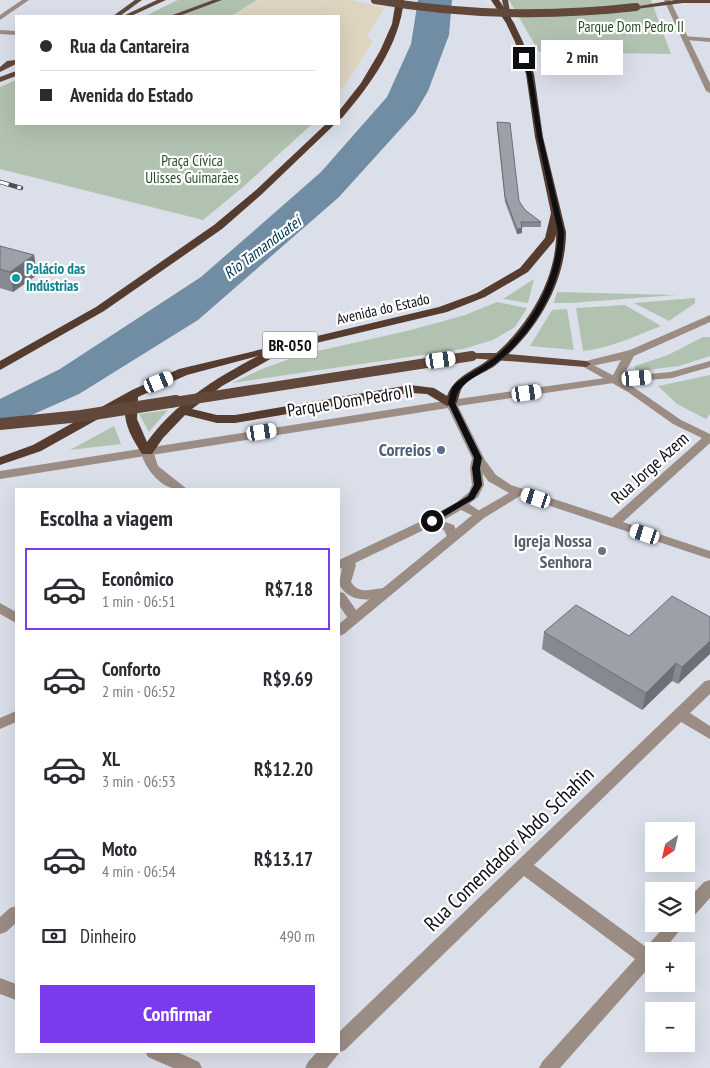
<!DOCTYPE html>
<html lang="pt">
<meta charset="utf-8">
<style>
:root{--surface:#fff;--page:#f7f7f7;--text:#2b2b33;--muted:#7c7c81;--line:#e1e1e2;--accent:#7c3aed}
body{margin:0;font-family:"PT Sans Narrow",sans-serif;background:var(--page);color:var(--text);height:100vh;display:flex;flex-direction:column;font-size:19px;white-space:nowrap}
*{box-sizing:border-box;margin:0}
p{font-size:16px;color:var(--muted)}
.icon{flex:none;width:28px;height:28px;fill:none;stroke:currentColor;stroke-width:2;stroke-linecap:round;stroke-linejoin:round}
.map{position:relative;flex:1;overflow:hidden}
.details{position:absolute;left:15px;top:488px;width:325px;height:565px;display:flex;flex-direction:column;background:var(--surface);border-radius:0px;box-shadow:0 5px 20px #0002}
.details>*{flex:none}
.guide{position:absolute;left:15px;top:15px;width:325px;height:110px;border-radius:0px;box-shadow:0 5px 20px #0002;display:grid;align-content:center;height:110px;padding:0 25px;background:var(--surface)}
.needle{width:32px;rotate:214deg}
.controls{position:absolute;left:645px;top:822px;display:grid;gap:10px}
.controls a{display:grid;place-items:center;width:50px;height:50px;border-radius:0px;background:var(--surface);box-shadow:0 5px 20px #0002;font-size:25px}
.end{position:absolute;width:22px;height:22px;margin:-11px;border:6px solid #0d0f12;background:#fff;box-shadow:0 0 0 2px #fff}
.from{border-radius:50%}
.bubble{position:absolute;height:35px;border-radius:0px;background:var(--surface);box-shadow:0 5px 20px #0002;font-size:16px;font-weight:700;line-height:35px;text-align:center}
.car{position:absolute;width:15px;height:30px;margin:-15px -8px;border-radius:6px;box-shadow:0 0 4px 1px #0007;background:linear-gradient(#fff 24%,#345 0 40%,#fff 0 76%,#345 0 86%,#fff 0)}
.guide b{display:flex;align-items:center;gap:18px;height:48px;font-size:19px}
.guide b+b{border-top:1px solid var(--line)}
.guide i{width:12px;height:12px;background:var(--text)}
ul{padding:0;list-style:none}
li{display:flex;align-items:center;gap:15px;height:82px;margin:0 10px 8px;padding:0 15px;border:2px solid transparent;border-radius:0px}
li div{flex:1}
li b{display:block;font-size:19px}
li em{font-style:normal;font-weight:700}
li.on{border-color:var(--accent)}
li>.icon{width:45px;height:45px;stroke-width:1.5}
h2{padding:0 25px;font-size:22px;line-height:60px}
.pay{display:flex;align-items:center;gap:12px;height:55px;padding:0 25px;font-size:19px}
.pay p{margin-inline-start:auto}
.primary-button{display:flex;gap:10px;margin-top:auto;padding:10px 25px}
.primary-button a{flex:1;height:58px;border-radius:0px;background:var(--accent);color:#fff;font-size:20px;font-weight:700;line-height:58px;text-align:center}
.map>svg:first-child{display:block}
.education{fill:#ddd5c0}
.green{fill:#b1c3b0}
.water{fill:#718da4}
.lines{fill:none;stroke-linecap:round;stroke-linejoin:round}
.minor{fill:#9b8c84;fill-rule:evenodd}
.tertiary{fill:#9b8c84;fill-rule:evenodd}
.primary{fill:#61483b;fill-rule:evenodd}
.trunk{fill:#563c2e;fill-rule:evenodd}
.rail-casing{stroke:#4d4f55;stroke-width:4.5}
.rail{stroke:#fff;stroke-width:3;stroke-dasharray:9;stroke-linecap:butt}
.primary-bridge-far2{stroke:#61483b;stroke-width:8}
.primary-bridge-far1{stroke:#61483b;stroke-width:10}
.primary-bridge{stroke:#61483b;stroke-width:12}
.wall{fill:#858a91}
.shaded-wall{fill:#6c7076}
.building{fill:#9ba0a9;stroke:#6c7076}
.route{fill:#0d0f12}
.culture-dot{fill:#0f9aa8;stroke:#fff;stroke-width:2}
.service-dot{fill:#5c6f8a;stroke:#fff;stroke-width:2}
.worship-dot{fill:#6b7280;stroke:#fff;stroke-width:2}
.labels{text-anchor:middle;stroke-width:4.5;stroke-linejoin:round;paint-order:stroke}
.far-park-label{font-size:15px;fill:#274e27;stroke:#fff}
.far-culture-label{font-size:15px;font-weight:bold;fill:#0d838f;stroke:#fff;text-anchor:start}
.far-street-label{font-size:15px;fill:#0d0f12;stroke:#fff}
.far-water-label{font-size:16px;font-style:italic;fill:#003252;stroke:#fff}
.shield{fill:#fff;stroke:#565759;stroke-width:1}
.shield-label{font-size:16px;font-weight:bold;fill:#0d0f12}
.street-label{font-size:18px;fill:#0d0f12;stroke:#fff}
.service-label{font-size:18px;font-weight:bold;fill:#4e5e75;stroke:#fff;text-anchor:end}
.worship-label{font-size:18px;font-weight:bold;fill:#5b616d;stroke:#fff;text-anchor:end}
.near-street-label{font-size:21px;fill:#0d0f12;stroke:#fff}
</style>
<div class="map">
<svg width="710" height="1068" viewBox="0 0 710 1068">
<rect width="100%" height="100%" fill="#dadfe9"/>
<path class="education" d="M 257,0 L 351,0 L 384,8 L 367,36 L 373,42 L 339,93 L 339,16 L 231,16 Z"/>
<path class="green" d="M 178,0 L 257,0 L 231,16 L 145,16 Z
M 509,0 L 651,0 L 671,54 L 539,52 Z
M 16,80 L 16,124 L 312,124 L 243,187 L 203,220 L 0,169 L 0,87 Z
M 534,279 L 528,303 L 503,299 Z
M 557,292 L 676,295 L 571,303 L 554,303 Z
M 695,298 L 695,303 L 669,321 L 634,303 Z
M 497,302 L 527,308 L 515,327 L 493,340 L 463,349 L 232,383 L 262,369 L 300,355 L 411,330 L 465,315 Z
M 625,305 L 661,326 C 635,336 611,348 583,351 L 576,308 Z
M 567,309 L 574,350 L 530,346 L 552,310 Z
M 703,337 L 710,337 L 710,356 L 679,366 L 640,371 L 635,369 L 635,366 L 668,355 Z
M 710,375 L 710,414 L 706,419 L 677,404 L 658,386 Z
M 168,410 L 149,432 L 139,414 Z
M 114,426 L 121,444 L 70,450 Z"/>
<path class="water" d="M 418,0 L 452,0 L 449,35 L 428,91 L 415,113 L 339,197 L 198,320 L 79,394 L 0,429 L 0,399 L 60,369 L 201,277 L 321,172 L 387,97 L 411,44 Z"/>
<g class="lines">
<path class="minor" d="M 22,0 L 29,0 L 0,20 L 0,15 Z
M 0,30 L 16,31 L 16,35 L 0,34 Z
M 683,36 L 710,38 L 710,42 L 686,40 L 683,40 Z
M 586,361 L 616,377 L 671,372 L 710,361 L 710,367 L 672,378 L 626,382 L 681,420 L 710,434 L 710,443 L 623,522 L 710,551 L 710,559 L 520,496 L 484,518 L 344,634 L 339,636 L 339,624 L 476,512 L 509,493 L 488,481 L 472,458 L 474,456 L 482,456 L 496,475 L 511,485 L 612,518 L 702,438 L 673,424 L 628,392 L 582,366 L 581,364 Z
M 147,448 L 153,451 L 158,466 L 187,489 C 183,489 178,489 175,489 C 159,486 143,466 141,451 Z
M 0,603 L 16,612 L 16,623 L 0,614 Z
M 710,680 L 710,694 L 690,713 L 710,726 L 710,739 L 681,722 L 534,865 L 646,947 L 667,924 L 685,924 L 663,951 L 654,951 L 653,963 L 560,1068 L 539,1068 L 542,1062 L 635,959 L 524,876 L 345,1050 L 340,1052 L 327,1068 L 305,1068 L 308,1062 L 318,1051 L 339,1051 L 339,1032 L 705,681 Z
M 710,880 L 710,898 L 692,918 L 686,920 L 686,901 L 704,882 Z
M 16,906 L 16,923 L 6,932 L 0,934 L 0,917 L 10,908 Z
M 0,978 L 16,984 L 16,1000 L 0,994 Z
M 145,1051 L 175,1051 L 199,1062 L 202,1068 L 173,1068 L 148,1057 Z"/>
<path class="tertiary" d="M 664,0 L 670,0 L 710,83 L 710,93 L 706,91 Z
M 710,315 L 710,322 L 634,356 L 620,382 L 458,406 L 484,458 L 482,468 L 484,485 L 478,497 L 469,504 L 486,515 L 480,519 L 461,510 L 442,521 L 454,525 L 458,536 L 456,539 L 448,539 L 444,530 L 432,526 L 355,563 L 356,565 L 351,582 C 361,598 376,585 391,589 L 393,592 L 391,595 C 373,601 349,604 339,584 L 342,568 L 339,569 L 339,560 L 428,518 L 457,502 L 469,492 L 472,485 L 470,468 L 472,458 L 448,408 L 0,479 L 0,471 L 451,400 L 612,377 L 621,360 L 586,367 L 581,364 L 582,362 L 630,350 Z
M 339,592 L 344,593 L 359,614 L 361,617 L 359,620 L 349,620 L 339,605 Z
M 16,711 L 16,722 L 0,729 L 0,718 Z"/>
<path class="primary" d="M 135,0 L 142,0 L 120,16 L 113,16 Z
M 157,0 L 166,0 L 131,16 L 123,16 Z
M 213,0 L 222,0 L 179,16 L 170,16 Z
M 502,0 L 508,0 L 512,24 L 507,23 Z
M 675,0 L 710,0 L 710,3 L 683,3 L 636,9 L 633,7 Z
M 16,60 L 16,64 L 0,72 L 0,67 L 7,61 Z
M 16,71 L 16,76 L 0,82 L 0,77 Z
M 472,353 L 498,353 L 586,361 L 591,364 L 586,367 L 468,358 L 467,356 L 468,354 Z"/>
<path class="trunk" d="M 396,0 L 404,0 C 399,46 371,84 342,118 L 339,119 L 339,111 L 361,83 L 380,51 L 392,24 Z
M 491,0 L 499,0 L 514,23 L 523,42 L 534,74 L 543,137 L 566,232 C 566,283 536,333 497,364 C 488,372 469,377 462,388 C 459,393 459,400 455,406 L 447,406 L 427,394 L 410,393 L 235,423 L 217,423 L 185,415 L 163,438 L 152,454 L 142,454 C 132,438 123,424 125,404 L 41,451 L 0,465 L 0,457 L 33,445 L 132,390 L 179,369 L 439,307 L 477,293 L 520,268 L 545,238 L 551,213 L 535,137 L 526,74 L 515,42 L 506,23 ZM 556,235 C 556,282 525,331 489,359 C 474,371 454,376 447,396 L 434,388 L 410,385 L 235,415 L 217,415 L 192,409 L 222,386 L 274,357 L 276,355 L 274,353 L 447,312 L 485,297 L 528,272 L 554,241 ZM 258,356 C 216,378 175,403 147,442 L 137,419 L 138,397 L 187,375 Z
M 326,124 L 335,124 L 262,194 L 222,229 L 104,311 L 0,370 L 0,361 L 96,307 L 214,225 L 256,190 Z"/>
<defs>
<path id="rail" d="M 0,182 L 21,188"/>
</defs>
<use href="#rail" class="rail-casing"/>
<use href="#rail" class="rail"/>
<path class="primary-bridge-far2" d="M 375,0 C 462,15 548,17 636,7"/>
<path class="primary-bridge-far1" d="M 168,403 L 472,356"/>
<path class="primary-bridge" d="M 0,424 L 81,416 L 176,401"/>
</g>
<path class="wall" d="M 497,122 L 519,201 L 525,210 L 541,222 L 541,227 L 522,227 L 522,233 L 517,234 L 505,202 L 497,127 Z
M 0,246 L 34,255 L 37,275 L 13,292 L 0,288 Z
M 710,617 L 678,684 L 672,681 L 642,710 L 542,649 L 544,632 L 629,636 Z"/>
<path class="shaded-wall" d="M 522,228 L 522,233 L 517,234 L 517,229 Z
M 34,255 L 37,275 L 13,292 L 10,272 Z
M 710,641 L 710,654 L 678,684 L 682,667 Z
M 676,663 L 672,681 L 642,710 L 646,693 Z"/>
<path class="building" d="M 497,122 L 510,123 L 519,201 L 525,210 L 541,222 L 521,222 L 522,228 L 517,229 L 505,197 Z
M 0,246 L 34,255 L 10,272 L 0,269 Z
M 672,596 L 710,617 L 710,641 L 682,667 L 676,663 L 646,693 L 544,632 L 576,605 L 629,636 Z"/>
<path class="route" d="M 524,57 L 527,58 L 532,74 L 542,136 L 564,232 C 564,283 534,334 495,364 C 484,372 468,379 460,389 C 457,392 456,399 455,403 L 482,458 L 480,468 L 482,485 L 474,499 L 432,524 L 429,523 L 429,519 L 468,496 L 474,485 L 472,468 L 474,458 L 448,403 C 449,399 450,392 452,388 C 457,379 481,368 490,361 C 529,331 557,282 558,232 L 537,136 L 527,74 L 522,58 Z"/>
<circle class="culture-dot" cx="16" cy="278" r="5"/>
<circle class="service-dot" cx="441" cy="450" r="5"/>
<circle class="worship-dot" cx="602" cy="551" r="5"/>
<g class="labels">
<g class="far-park-label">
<text x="631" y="32">Parque Dom Pedro II</text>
<text x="192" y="166">Praça Cívica<tspan x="192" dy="17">Ulisses Guimarães</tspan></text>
</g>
<g class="far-culture-label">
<text x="26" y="274">Palácio das<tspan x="26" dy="17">Indústrias</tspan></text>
</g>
<g class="far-street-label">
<text transform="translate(383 309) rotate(-13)" y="5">Avenida do Estado</text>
</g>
<g class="far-water-label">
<text transform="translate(262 247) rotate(-37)" y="6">Rio Tamanduateí</text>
</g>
<rect class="shield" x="262.5" y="331.5" width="55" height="27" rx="4"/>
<g class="shield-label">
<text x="290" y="351">BR-050</text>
</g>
<g class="street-label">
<text transform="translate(350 401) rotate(-9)" y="6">Parque Dom Pedro II</text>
<text transform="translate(650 468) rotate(-42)" y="6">Rua Jorge Azem</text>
</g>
<g class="service-label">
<text x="431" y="456">Correios</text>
</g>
<g class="worship-label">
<text x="592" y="547">Igreja Nossa<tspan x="592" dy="21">Senhora</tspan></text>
</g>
<g class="near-street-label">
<text transform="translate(509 849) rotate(-44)" y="7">Rua Comendador Abdo Schahin</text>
</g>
</g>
</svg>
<div class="controls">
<a><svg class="needle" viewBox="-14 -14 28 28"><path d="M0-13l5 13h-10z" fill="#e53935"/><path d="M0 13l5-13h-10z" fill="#7c7c81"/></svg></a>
<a><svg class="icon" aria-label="layers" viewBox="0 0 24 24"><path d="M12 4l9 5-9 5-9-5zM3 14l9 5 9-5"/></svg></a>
<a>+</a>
<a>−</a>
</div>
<i class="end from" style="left:432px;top:521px"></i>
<i class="end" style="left:524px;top:58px"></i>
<div class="bubble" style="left:541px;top:40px;width:82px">2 min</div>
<i class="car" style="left:441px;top:360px;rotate:82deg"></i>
<i class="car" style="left:637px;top:378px;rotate:86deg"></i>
<i class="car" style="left:159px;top:382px;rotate:68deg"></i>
<i class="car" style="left:527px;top:393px;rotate:82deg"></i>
<i class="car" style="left:262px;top:432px;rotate:81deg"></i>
<i class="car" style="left:536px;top:498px;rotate:288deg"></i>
<i class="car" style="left:645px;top:534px;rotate:288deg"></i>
<div class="guide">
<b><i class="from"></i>Rua da Cantareira</b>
<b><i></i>Avenida do Estado</b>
</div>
<section class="details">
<h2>Escolha a viagem</h2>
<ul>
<li class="on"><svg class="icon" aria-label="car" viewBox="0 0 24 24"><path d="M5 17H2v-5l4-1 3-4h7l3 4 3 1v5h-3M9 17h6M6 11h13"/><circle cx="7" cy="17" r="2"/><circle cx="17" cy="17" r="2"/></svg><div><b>Econômico</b><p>1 min · 06:51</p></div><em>R$7.18</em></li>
<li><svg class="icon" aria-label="car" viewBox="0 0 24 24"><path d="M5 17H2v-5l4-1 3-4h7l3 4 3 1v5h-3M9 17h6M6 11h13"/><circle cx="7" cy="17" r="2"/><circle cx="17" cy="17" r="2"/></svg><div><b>Conforto</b><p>2 min · 06:52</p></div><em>R$9.69</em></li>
<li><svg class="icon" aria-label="car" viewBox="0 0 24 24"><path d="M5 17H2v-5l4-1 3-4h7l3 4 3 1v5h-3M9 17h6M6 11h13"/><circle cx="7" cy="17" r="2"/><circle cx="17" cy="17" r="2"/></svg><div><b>XL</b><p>3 min · 06:53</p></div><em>R$12.20</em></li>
<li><svg class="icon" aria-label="car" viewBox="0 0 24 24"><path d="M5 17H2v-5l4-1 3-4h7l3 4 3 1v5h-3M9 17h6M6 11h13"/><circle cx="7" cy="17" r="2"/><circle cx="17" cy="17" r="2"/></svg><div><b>Moto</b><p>4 min · 06:54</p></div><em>R$13.17</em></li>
</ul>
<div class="pay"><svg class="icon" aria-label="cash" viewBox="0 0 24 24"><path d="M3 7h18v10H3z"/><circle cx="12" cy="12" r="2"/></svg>Dinheiro<p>490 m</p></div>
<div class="primary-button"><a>Confirmar</a></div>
</section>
</div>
